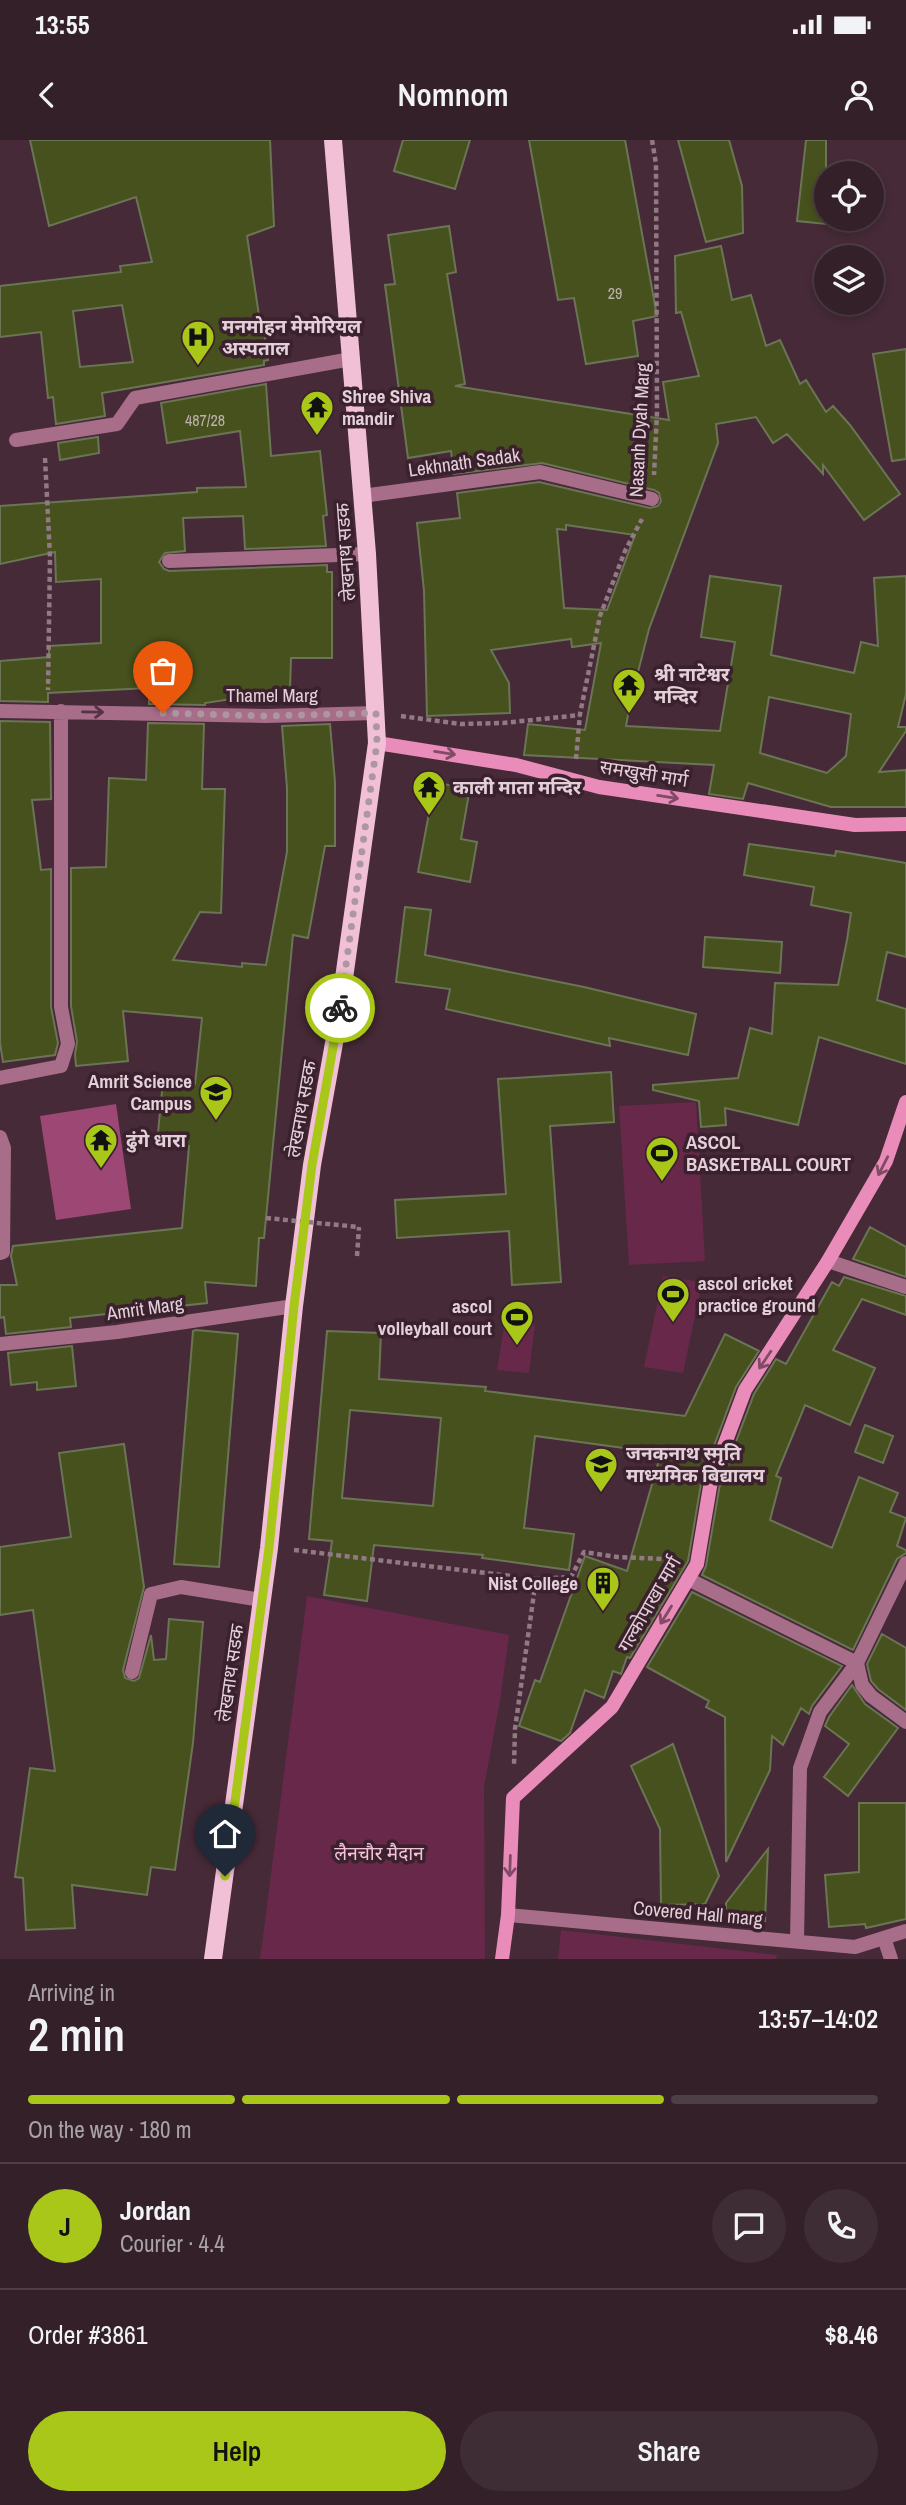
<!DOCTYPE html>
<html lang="en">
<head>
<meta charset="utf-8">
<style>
  :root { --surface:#342029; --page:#3f2d35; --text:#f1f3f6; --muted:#a9a3a8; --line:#4e3e46; --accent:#a9c719 }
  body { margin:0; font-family:"Archivo Narrow","Noto Sans Devanagari",sans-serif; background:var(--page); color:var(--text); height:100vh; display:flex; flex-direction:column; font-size:26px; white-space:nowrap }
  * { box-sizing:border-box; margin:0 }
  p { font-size:23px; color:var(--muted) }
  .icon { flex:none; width:38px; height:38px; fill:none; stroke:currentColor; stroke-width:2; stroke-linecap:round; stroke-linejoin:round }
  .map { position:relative; height:1819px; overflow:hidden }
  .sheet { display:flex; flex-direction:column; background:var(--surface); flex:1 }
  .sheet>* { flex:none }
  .tools { position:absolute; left:814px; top:21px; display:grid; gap:14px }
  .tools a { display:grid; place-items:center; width:70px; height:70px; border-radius:50%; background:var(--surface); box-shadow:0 4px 10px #0003,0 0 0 2px var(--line); font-size:35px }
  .pin { position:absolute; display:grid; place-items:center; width:60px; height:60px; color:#fff; margin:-72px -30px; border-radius:50% 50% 50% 0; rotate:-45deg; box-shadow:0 0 7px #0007 }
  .pin .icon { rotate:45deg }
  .courier { position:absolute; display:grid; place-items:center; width:70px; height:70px; margin:-35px; border:5px solid #a9c719; border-radius:50%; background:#fff; color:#222; box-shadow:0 2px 9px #0007 }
  .summary em { font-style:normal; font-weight:600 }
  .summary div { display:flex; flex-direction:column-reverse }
  .summary { display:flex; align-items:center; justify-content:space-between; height:119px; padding:0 28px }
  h1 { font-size:46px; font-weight:600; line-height:52px }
  .bar { display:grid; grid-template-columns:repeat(4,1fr); gap:10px 7px; align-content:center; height:84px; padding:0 28px }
  .bar i { height:9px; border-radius:5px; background:var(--line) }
  .bar .selected { background:var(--accent) }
  .bar p { grid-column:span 4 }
  .line { display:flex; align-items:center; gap:18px; padding:0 28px; border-top:2px solid var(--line) }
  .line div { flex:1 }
  .round { display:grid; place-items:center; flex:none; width:74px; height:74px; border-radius:37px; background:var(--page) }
  .action { display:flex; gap:14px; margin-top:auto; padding:14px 28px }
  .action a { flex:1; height:80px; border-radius:42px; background:var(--accent); color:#111; font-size:28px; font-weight:600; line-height:80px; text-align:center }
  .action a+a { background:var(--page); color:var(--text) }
  .status { display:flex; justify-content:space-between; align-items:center; height:49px; padding:0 35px; background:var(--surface); direction:ltr }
  .status svg { height:19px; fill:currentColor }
  header { display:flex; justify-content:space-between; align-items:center; height:91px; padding:0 28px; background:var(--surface); font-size:32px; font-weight:600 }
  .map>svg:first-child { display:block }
  .green { fill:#68284a }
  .water { fill:#9d4774 }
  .building { fill:#46511d; stroke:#6c7456; stroke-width:2; fill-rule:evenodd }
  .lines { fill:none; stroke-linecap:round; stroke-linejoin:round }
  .path { stroke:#917a84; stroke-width:4.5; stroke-dasharray:5 3.5; stroke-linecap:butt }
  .service { stroke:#a86d89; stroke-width:14 }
  .minor { stroke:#a86d89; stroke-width:14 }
  .secondary { stroke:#e98cb9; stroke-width:14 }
  .primary { stroke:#f1c0d6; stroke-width:18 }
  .path-bridge { stroke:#917a84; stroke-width:4.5; stroke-dasharray:5 3.5; stroke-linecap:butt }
  .oneway { stroke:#563344 }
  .oneway2 { stroke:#814b65 }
  .done { stroke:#ac96a0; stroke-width:7; stroke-dasharray:0 12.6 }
  .route { stroke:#a9c719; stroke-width:9 }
  .labels { text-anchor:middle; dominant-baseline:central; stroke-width:7; stroke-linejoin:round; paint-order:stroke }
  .number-label { font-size:16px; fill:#bcb0a9 }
  .poi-label { font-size:19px; font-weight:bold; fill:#e3d0d8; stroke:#3b202d; text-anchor:start }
  .street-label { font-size:19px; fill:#e3d0d8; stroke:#3b202d }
  .park-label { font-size:19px; fill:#f4c3d9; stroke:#3b202d }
</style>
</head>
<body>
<div class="status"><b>13:55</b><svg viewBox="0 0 49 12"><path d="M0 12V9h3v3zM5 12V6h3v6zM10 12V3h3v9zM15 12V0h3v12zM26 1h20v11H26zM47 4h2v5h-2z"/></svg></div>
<header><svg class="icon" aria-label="back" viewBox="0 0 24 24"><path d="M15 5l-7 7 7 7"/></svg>Nomnom<svg class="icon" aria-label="person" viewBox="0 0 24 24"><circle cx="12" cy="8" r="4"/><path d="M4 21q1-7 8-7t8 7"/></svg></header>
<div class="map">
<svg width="906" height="1819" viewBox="0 0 906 1819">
  <rect width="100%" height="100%" fill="#462a37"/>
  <!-- green -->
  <path class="green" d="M696,962L705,1121L629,1125L619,966Z
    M663,1136L702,1142L683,1233L644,1227Z
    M505,1180L535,1184L529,1233L497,1230Z
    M307,1456L509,1495L500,1561L484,1647L485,1819H260Z
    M561,1790L777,1815L776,1819H558Z"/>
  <!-- water -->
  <path class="water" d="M116,964L131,1069L56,1080L40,976Z"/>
  <!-- building -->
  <path class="building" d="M30,0H270L274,86L247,96L260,182H263L268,220L264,221V225L102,253L105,276L56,284L53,257L48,258L41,192L0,197V146L121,132L120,126L152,122L136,57L49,86ZM122,165L133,222L80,227L73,171Z
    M403,0H470L455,49L394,31Z
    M529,0H625L657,176L633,181L638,216L586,224L574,158L558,160Z
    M678,0H729L742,46L743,93L706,102Z
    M806,0H826V84L797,81Z
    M449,86L456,132L447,134L465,244L455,246L669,280L663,242L699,236L681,172L676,173L675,116L721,106L732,160L751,155L766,206L780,200L800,244L806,240L826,272L833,266L850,285L900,354L864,380L823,325V334L787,294L773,303L756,277L716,284L718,303L649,489L638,532H636L626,586L720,591L735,502L701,497L710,436L781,446L771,515L854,533L861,502L878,506L874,438L906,436V554L898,587H906V591L879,632L906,630V667H831L748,643L743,659L709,654L714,625L524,615L528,584L585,590L601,503L572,507L571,499L491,510L509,543L510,573L427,576L424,451L417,383L460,378L457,353L539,342L650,368L658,366L661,361L659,353L654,350L542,323L454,334L451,311L408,318L385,145L395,144L388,95ZM566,385L635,395L607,470L564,468L557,389L566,390ZM769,557L851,574L846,616L827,633L760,613Z
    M906,209V319L892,321L873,214Z
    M266,244L271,316L320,311L327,375L323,376L326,406L245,409L243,376L183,378L185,411L165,413L159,422L164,429L169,431L327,425V432H332V518H291L290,550L205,563V565L149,564V548L48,553V562L0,561V521L49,517V506L101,503V439L56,442L55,412L0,424V366L197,352V348L246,347L240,291L167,303L161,263Z
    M98,297L99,313L60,320L58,303Z
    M0,581L50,582L51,659L32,660L41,730L51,729V867L58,903L55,915L3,922L0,903Z
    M148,583L204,584L202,649H225L221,773L200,772L173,820L242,827V823L266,825L287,712V648L282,586L330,584L335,642V706H325L308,798L293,795L266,1078L264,1098H259L256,1146L205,1142L207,1163L70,1178L71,1187L6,1194L4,1177L0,1178V1145H17L11,1116L13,1106L182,1088L189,1006L157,1003L163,941L195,944L202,878L123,871L128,921L76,926L75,914L77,902L71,866V728L106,727L109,638L146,640Z
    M429,642L470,648L461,699L477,702L470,742L418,732L430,668L426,667Z
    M749,704L835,716L836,711L906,723V817L887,812L877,860L906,869V924L819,897L798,985L725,968L726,985L701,987L699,961L653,950V945L738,938L750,888L772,894L775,843L838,845L847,800L851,773L811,765L814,747L744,735Z
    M405,767L431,770L425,815L584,847L696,874L688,915L609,898L610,906L446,869L450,849L396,842Z
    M705,797L782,802L780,833L703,827Z
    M611,932L614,982L550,986L561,1142L512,1145L509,1091L397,1098L395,1060L506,1054L498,939Z
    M870,1087L906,1107V1137L853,1119Z
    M844,1137L906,1156V1175L862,1159L833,1210L875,1228L850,1285L805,1265L776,1336L781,1338L770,1380L832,1408L859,1337L898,1353L890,1372L906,1378L897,1406L906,1410V1413L897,1419L853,1510L702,1435L706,1426L720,1344L754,1254L776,1219L786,1224L832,1142L839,1146Z
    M196,1190L238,1194L219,1427L174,1424L193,1191Z
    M327,1191L381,1193L379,1239L486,1247L485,1251L685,1276L725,1194L759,1211L736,1247L702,1338L688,1421L630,1518L627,1517L621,1534L613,1531L604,1558L585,1550L570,1593L561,1601L519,1586L535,1540L540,1542L585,1416L627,1431L661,1313L535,1296L524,1388L574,1394L569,1430L482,1418L483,1415L374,1405L367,1461L324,1455L332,1401L309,1399ZM350,1270L441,1278L433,1366L342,1358Z
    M72,1206L76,1246L37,1250V1242L11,1245L8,1213Z
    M865,1285L893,1296L883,1323L855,1312Z
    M124,1304L144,1447L123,1530L125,1538L134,1541L139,1538L151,1495L154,1520L166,1519L169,1479L203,1482L193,1603L175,1730L151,1727L147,1755L72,1745L75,1788L26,1790L23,1738L15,1737L30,1628L55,1631L33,1470L0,1475V1407L71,1397L59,1313Z
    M692,1452L842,1526L812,1566L809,1574L801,1568L783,1605L772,1596L770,1630L726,1722L725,1577L706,1567L709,1561L647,1527Z
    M882,1494L906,1508V1570L878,1549L871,1541L867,1524Z
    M852,1545L865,1564L898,1588L848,1656L824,1637L849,1604L825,1586L829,1577Z
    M673,1604L719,1736L705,1764L661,1765L660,1689L631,1626Z
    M859,1663H906V1779L866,1788L865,1784L829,1787L825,1735L859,1732Z
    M768,1709L765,1781L726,1780V1763Z"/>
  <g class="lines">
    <!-- path -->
    <path class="path" d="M652,0L656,24L657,273L654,335
      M45,318L50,417L48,550
      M401,576L461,584L503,583L580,575
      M576,619L580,574L600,476L625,411L642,379
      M357,1116L359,1087
      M294,1410L536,1439L515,1589L514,1626
      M536,1439L571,1437L584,1412L617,1417L662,1419L672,1424"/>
    <!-- service -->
    <path class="service" d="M169,421L367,414
      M828,1121L906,1147
      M132,1532L151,1454L181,1447L261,1460"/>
    <!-- minor -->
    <path class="minor" d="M16,300L117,284L135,258L351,219
      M362,356L540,332L652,359
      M0,571L266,576L376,573
      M0,938L61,926L68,904L61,867V571
      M0,997L4,1008L3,1112L0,1113
      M0,1204L117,1192L294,1166
      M688,1439L857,1523L862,1545L871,1556L906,1582
      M508,1775L855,1807L906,1791
      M884,1798L891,1819
      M797,1801L800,1628L820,1572L857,1523L906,1423"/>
    <!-- secondary -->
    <path class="secondary" d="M377,603L516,625L599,647L855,685L906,684
      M502,1819L508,1775L513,1658L612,1567L697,1424L711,1341L745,1250L828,1121L886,1021L906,962"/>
    <!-- primary -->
    <path class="primary" d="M213,1819L269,1408L294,1166L312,1025L338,881L377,603L367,414L333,0"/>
    <!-- path-bridge -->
    <path class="path-bridge" d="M266,1078L359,1087"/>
  </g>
  <!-- one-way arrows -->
  <defs><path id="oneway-shaft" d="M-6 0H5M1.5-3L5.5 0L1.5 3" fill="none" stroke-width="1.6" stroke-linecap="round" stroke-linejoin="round" transform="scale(1.75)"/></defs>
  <use class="oneway" href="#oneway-shaft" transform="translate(93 572) rotate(1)"/>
  <g class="oneway2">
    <use href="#oneway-shaft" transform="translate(445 613) rotate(9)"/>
    <use href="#oneway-shaft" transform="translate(668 657) rotate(9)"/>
    <use href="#oneway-shaft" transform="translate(883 1026) rotate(117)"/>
    <use href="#oneway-shaft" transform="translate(765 1220) rotate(124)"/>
    <use href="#oneway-shaft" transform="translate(666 1475) rotate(122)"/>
    <use href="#oneway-shaft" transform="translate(510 1726) rotate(92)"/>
  </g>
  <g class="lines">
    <!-- done -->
    <path class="done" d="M163,573L265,576L376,573L377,603L340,868"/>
    <!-- route -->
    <path class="route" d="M225,1736L269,1408L294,1166L312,1025L340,868"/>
  </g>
  <!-- icons -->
  <defs>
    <symbol id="hospital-pin" viewBox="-11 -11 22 30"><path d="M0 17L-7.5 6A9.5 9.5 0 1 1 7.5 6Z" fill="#a9c719" stroke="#3b202d"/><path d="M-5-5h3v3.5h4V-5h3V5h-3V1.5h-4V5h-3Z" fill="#111"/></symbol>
    <symbol id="temple-pin" viewBox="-11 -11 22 30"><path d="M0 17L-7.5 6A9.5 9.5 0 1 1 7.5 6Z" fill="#a9c719" stroke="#3b202d"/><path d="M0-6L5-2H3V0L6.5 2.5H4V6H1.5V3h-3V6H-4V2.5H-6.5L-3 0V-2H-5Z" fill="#111"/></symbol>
    <symbol id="university-pin" viewBox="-11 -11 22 30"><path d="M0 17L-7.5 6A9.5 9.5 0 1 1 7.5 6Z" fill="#a9c719" stroke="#3b202d"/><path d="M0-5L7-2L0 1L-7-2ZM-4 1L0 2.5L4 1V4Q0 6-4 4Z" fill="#111"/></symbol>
    <symbol id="stadium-pin" viewBox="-11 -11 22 30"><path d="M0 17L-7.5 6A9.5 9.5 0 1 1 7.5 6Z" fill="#a9c719" stroke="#3b202d"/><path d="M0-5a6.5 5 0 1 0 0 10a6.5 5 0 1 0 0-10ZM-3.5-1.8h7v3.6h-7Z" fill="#111"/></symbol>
    <symbol id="school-pin" viewBox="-11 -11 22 30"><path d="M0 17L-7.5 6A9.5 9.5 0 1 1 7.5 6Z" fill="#a9c719" stroke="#3b202d"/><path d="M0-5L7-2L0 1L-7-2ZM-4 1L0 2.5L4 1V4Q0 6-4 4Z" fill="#111"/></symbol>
    <symbol id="building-pin" viewBox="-11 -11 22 30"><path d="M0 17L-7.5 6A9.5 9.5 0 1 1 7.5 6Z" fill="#a9c719" stroke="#3b202d"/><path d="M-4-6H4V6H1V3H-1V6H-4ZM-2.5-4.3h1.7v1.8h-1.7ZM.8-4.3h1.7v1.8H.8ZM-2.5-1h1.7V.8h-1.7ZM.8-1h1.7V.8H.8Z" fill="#111"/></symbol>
  </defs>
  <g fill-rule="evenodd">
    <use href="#hospital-pin" x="179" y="178" width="38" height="52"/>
    <use href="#temple-pin" x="298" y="248" width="38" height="52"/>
    <use href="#temple-pin" x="610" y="526" width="38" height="52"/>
    <use href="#temple-pin" x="410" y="628" width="38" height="52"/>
    <use href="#university-pin" x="197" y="933" width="38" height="52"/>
    <use href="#temple-pin" x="82" y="981" width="38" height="52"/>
    <use href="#stadium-pin" x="643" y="994" width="38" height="52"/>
    <use href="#stadium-pin" x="654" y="1135" width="38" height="52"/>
    <use href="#stadium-pin" x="498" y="1158" width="38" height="52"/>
    <use href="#school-pin" x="582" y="1305" width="38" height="52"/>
    <use href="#building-pin" x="584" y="1424" width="38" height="52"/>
  </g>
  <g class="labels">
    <!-- number labels -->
    <g class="number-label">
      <text x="615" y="153">29</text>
      <text x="205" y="280">487/28</text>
    </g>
    <!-- poi labels -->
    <g class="poi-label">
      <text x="222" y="186">मनमोहन मेमोरियल<tspan x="222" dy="22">अस्पताल</tspan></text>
      <text x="342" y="256">Shree Shiva<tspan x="342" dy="22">mandir</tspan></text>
      <text x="654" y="534">श्री नाटेश्वर<tspan x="654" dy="22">मन्दिर</tspan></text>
      <text x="453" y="647">काली माता मन्दिर</text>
      <text x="192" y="941" text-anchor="end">Amrit Science<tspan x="192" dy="22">Campus</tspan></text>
      <text x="126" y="1000">ढुंगे धारा</text>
      <text x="686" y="1002">ASCOL<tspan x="686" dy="22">BASKETBALL COURT</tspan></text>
      <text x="698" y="1143">ascol cricket<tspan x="698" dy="22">practice ground</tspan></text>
      <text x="492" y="1166" text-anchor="end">ascol<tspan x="492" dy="22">volleyball court</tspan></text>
      <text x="626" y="1313">जनकनाथ स्मृति<tspan x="626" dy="22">माध्यमिक बिद्यालय</tspan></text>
      <text x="578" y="1443" text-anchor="end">Nist College</text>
    </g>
    <!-- street labels -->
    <g class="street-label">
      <text transform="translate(639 290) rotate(-87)">Nasanh Dyah Marg</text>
      <text transform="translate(464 322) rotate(-8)">Lekhnath Sadak</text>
      <text transform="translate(345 412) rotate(-94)">लेखनाथ सडक</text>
      <text x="272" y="555">Thamel Marg</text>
      <text transform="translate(644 633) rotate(9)">समखुसी मार्ग</text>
      <text transform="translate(301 969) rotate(-80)">लेखनाथ सडक</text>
      <text transform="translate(145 1168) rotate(-8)">Amrit Marg</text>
      <text transform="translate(649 1464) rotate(-60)">गल्कोपाखा मार्ग</text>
      <text transform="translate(230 1533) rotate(-82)">लेखनाथ सडक</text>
      <text transform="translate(698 1773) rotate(5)">Covered Hall marg</text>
    </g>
    <!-- park labels -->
    <g class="park-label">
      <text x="379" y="1713">लैनचौर मैदान</text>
    </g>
  </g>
</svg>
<div class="tools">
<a><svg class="icon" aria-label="locate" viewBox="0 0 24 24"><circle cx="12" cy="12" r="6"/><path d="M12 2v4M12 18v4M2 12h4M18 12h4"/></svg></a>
<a><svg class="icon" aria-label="layers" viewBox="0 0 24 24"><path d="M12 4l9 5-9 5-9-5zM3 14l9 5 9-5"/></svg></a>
</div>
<div class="pin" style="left:163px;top:573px;background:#ea580c"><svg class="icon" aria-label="bag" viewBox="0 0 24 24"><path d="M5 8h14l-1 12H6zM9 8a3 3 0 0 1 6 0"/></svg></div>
<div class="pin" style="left:225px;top:1736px;background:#1f2937"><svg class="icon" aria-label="home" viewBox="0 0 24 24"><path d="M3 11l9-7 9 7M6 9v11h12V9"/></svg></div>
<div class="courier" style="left:340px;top:868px"><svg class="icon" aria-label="bike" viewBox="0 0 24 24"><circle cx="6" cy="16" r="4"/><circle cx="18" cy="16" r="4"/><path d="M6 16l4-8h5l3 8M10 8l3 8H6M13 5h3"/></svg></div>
</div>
<section class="sheet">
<div class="summary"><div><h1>2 min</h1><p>Arriving in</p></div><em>13:57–14:02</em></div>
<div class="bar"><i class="selected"></i><i class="selected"></i><i class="selected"></i><i></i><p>On the way · 180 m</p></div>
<div class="line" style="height:126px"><b class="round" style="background:var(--accent);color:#111">J</b><div><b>Jordan</b><p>Courier · 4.4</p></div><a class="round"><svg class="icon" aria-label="chat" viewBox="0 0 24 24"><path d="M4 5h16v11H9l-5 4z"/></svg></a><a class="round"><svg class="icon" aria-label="phone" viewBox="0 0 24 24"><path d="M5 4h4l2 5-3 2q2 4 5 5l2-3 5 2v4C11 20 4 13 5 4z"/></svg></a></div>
<div class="line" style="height:91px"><div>Order #3861</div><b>$8.46</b></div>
<div class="action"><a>Help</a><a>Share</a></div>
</section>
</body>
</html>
